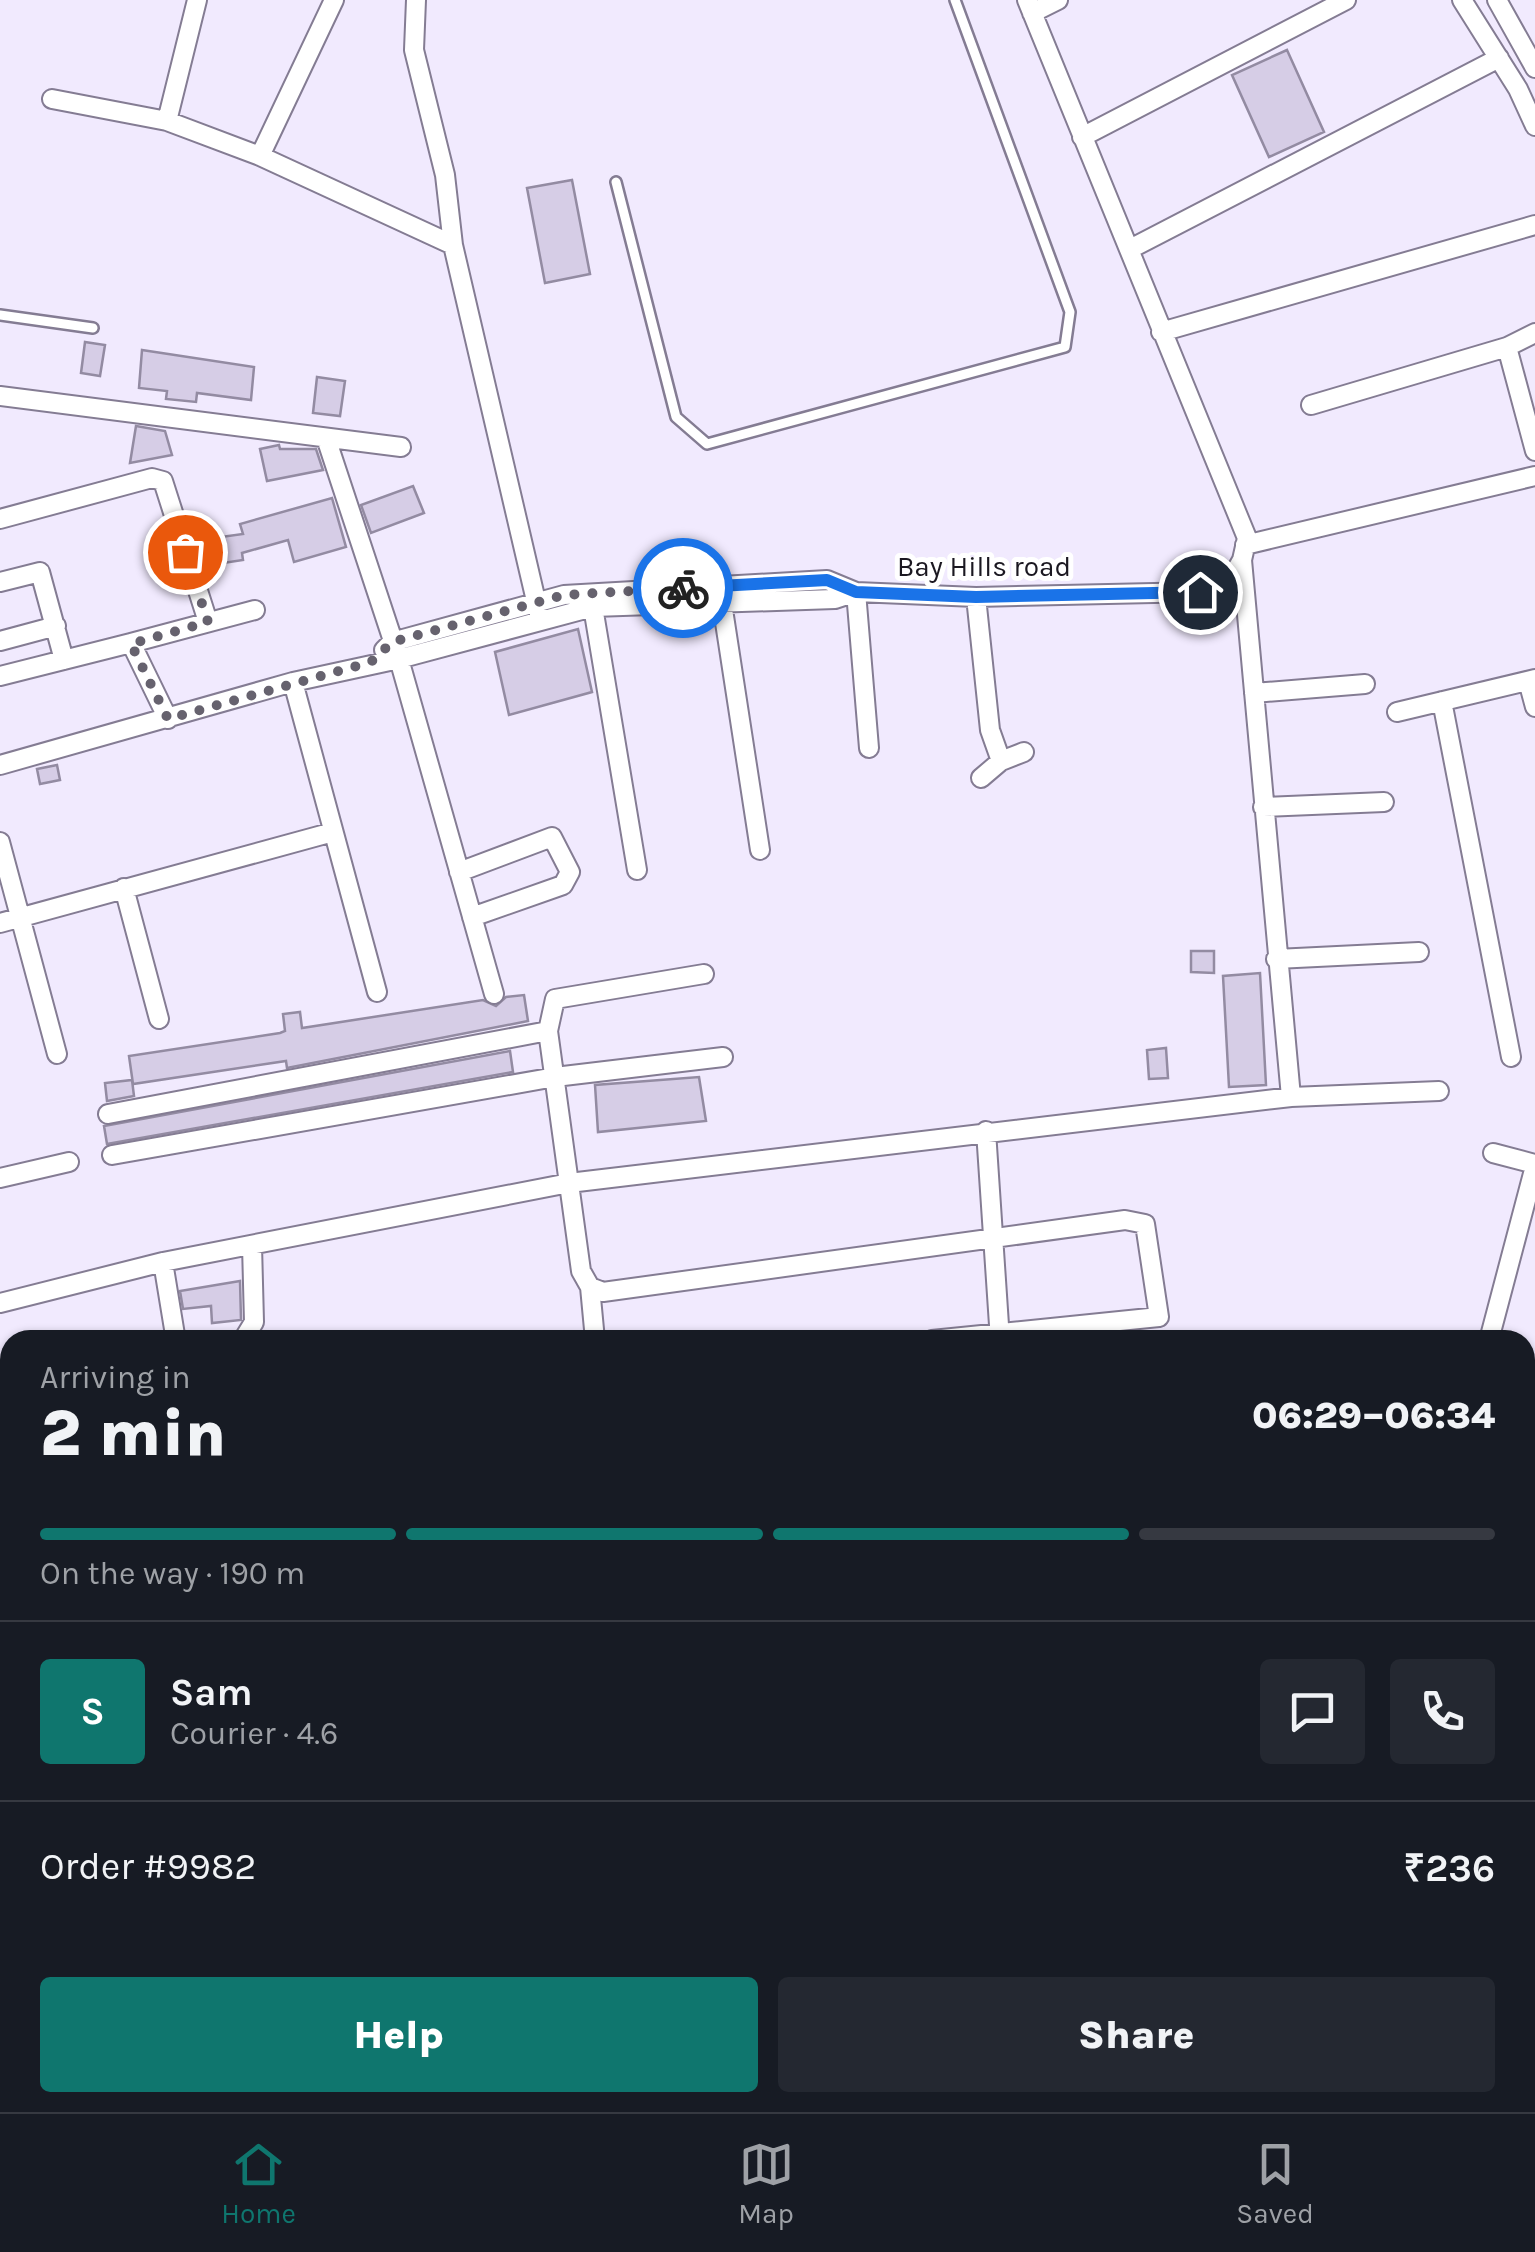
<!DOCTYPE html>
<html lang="en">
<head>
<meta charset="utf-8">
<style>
  :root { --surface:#171b24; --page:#242831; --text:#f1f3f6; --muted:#9ea1a6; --line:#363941; --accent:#0f766e }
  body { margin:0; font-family:Karla,sans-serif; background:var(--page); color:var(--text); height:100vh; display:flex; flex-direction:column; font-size:38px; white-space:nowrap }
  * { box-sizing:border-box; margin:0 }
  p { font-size:32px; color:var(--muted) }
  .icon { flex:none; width:55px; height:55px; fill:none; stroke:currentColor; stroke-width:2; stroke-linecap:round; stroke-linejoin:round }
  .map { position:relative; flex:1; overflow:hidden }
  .side { position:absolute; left:0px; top:1330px; width:1535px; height:782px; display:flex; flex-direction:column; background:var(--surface); border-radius:30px 30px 0 0; box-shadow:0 2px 8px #0004 }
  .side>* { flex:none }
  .pin { position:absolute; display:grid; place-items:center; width:85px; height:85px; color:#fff; margin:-42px; border:5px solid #fff; border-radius:50%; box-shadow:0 2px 10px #0007 }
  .courier { position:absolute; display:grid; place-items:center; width:100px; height:100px; margin:-50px; border:8px solid #1a73e8; border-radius:50%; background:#fff; color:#222; box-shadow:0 2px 12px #0007 }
  .head em { font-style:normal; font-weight:800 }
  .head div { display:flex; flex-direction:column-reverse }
  .head { display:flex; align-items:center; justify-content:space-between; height:170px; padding:0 40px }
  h1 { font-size:65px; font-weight:800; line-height:75px }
  .bar { display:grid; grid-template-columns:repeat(4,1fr); gap:15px 10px; align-content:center; height:120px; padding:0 40px }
  .bar i { height:12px; border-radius:8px; background:var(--line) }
  .bar .on { background:var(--accent) }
  .bar p { grid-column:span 4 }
  .line { display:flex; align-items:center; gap:25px; padding:0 40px; border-top:2px solid var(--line) }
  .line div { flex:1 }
  .round { display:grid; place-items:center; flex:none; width:105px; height:105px; border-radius:10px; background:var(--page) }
  .button { display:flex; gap:20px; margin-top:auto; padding:20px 40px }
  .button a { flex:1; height:115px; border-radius:10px; background:var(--accent); color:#fff; font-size:40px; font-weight:800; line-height:115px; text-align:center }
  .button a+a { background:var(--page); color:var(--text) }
  .tab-bar { display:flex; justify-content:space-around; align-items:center; height:140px; border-top:2px solid var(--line); background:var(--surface); font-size:28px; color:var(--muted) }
  .tab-bar a { display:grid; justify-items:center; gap:5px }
  .tab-bar .on { color:var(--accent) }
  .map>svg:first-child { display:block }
  .building { fill:#d6cde6; stroke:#938ba2; stroke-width:2.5 }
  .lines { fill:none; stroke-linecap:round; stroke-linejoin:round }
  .service-casing { stroke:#847c93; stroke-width:14 }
  .minor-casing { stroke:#847c93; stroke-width:22 }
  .tertiary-casing { stroke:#847c93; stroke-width:25 }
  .path { stroke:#7e7988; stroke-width:4; stroke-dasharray:5 5; stroke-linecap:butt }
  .service { stroke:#fff; stroke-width:9 }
  .minor { stroke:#fff; stroke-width:18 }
  .tertiary { stroke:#fff; stroke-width:20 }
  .done { stroke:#66626e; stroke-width:10; stroke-dasharray:0 18 }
  .route { stroke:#1a73e8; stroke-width:12 }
  .labels { text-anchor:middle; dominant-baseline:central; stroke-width:10; stroke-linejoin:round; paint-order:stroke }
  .street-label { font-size:28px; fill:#1b1821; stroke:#fff }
</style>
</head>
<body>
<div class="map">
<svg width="1535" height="2112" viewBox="0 0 1535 2112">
  <rect width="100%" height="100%" fill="#f1eafe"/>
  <!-- building -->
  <path class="building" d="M1287,50L1324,132L1269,157L1232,75Z
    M572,180L590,274L545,283L527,188Z
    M85,342L105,345L100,376L81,373Z
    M142,350L254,367L251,400L197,393L196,402L166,399L167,391L139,388Z
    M317,377L345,381L340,416L313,413Z
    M136,426L165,431L172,455L130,463Z
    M279,445L280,449H316L323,470L267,481L260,449Z
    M413,486L424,513L371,533L361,505Z
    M332,498L346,547L294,562L288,540L242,553L243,560L203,566L199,540L243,534L240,524Z
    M578,629L592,692L509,715L495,652Z
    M57,765L60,780L40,784L37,769Z
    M1191,951H1214V973L1191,972Z
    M1260,973L1266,1085L1229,1087L1223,976Z
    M524,995L528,1021L287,1068L286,1061L133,1084L129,1056L280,1033L285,1031L283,1014L300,1012L302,1028L483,1000L496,1006L506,997Z
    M1166,1048L1168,1078L1149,1079L1147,1050Z
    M510,1051L513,1072L107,1144L104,1126Z
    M699,1077L706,1121L598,1132L595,1085Z
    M132,1080L134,1096L107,1101L105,1083Z
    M240,1281L241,1320L212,1323L211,1306L183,1309L180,1291Z"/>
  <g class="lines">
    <defs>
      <path id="service" d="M616,182L676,417L707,444L1065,347L1070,312L955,0
        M0,315L93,328"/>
      <path id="minor" d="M416,0L414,50L445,175L453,245
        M1027,0L1247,538L1242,560L1291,1097
        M1462,0L1518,89L1535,126
        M1497,0L1535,68
        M1032,13L1058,0
        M52,99L167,121L260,156L453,245L540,618
        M167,121L197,0
        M1082,137L1346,0
        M260,156L334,0
        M1130,249L1499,58
        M1161,332L1535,225
        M1507,347L1535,451
        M0,396L401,447
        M1311,405L1507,347L1535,333
        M326,438L399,659L494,994
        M0,519L152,478L163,481L208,622
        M1245,545L1535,476
        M0,582L40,572L64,660
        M856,592L869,748
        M976,597L990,730L1001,761
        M722,603L760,850
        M593,607L637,870
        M0,641L56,626
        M131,643L255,610
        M384,650L392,642L564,595L827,580L856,592
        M0,676L131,643L168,719
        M1528,681L1535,707
        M293,682L377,992
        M1254,693L1365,684
        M1442,701L1511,1057
        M1397,712L1535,679
        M0,765L293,682L399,659L593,607L835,599L856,592L976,597L1200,592L1233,576L1242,560
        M981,778L1001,761L1024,752
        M1263,807L1384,802
        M0,842L57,1054
        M459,872L552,837L570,872L563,885L472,917
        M124,888L159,1019
        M0,923L333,832
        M1276,959L1419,952
        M704,974L555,999L548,1031L581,1271L590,1287L603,1292L1125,1220L1145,1224L1159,1317L932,1340
        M108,1114L548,1031
        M986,1131L1000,1340
        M1493,1153L1535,1164
        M112,1155L555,1077L723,1057
        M0,1178L69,1162
        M163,1262L175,1335L181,1340
        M590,1287L595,1340
        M0,1303L163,1262L569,1183L1291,1097L1439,1091
        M243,1340L254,1322L252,1245
        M1489,1340L1535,1166
        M1525,2093H1535
        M692,2102V2112
        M843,2112V2102
        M1039,2112V2102
        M1236,2112V2102"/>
      <path id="tertiary" d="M1525,1599H1535
        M1525,1643H1535
        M0,1710L10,1707
        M0,1747L10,1745"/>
    </defs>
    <!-- service casing -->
    <use href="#service" class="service-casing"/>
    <!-- minor casing -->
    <use href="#minor" class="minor-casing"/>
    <!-- tertiary casing -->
    <use href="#tertiary" class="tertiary-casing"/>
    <!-- path -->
    <path class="path" d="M256,2112L276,2102"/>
    <!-- service -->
    <use href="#service" class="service"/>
    <!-- minor -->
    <use href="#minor" class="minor"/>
    <!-- tertiary -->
    <use href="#tertiary" class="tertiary"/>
  </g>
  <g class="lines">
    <!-- done -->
    <path class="done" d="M185,552L208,622L131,644L168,719L371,662L392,642L564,595L683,588"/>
    <!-- route -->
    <path class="route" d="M683,588L827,580L856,592L976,597L1200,592"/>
  </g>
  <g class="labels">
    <!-- street labels -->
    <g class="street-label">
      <text x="984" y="566">Bay Hills road</text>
    </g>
  </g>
</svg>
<div class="pin" style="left:185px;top:552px;background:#ea580c"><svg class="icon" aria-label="bag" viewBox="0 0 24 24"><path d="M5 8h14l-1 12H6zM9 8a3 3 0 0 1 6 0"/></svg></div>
<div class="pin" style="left:1200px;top:592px;background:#1f2937"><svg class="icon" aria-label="home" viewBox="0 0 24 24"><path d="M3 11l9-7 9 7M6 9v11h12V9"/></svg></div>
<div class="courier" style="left:683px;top:588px"><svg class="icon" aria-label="bike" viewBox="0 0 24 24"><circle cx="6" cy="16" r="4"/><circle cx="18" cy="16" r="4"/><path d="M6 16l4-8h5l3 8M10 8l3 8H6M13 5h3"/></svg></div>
<section class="side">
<div class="head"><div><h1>2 min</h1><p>Arriving in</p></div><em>06:29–06:34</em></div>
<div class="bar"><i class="on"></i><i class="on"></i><i class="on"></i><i></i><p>On the way · 190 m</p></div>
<div class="line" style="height:180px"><b class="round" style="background:var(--accent);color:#fff">S</b><div><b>Sam</b><p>Courier · 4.6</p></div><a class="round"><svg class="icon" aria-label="chat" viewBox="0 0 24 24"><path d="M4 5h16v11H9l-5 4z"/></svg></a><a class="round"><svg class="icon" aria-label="phone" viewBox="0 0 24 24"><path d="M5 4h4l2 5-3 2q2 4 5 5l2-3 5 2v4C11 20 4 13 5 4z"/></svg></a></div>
<div class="line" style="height:130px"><div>Order #9982</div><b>₹236</b></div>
<div class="button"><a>Help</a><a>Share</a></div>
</section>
</div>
<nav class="tab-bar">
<a class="on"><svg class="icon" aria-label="home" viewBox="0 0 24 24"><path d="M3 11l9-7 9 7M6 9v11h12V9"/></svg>Home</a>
<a><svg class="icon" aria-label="map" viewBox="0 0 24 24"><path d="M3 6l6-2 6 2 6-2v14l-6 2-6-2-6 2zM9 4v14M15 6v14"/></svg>Map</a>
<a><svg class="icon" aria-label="saved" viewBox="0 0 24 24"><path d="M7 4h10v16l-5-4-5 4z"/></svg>Saved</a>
</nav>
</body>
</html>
